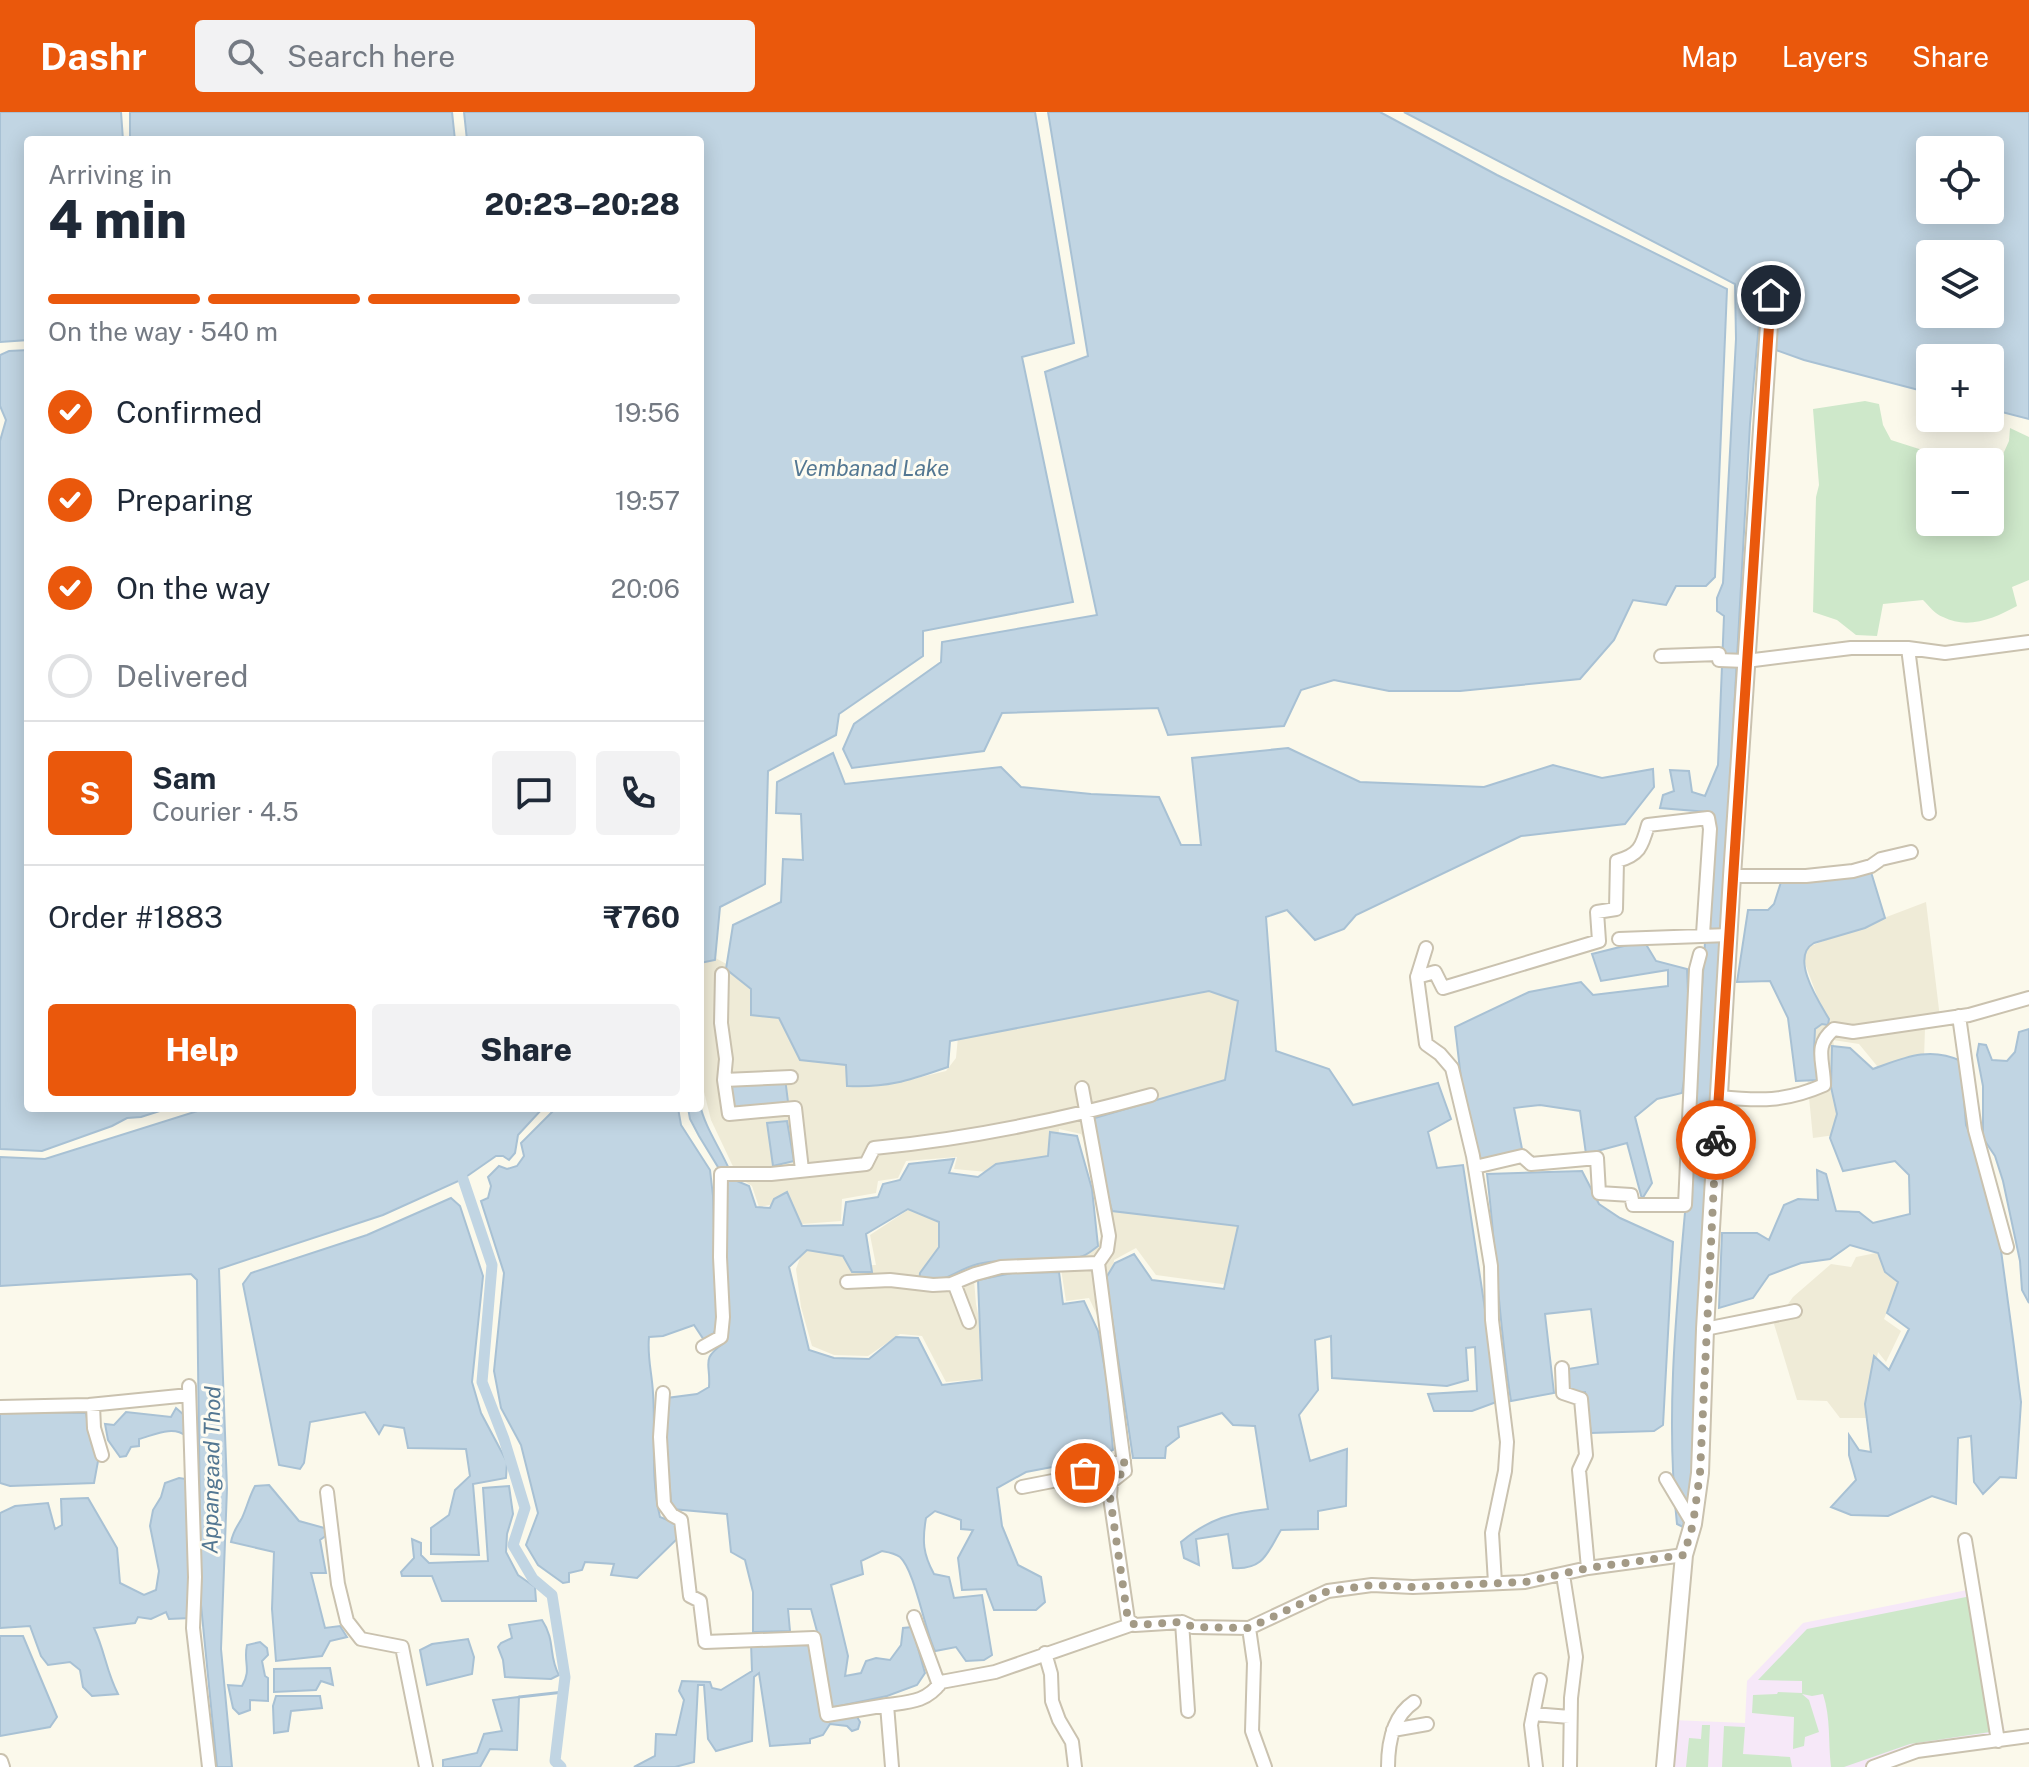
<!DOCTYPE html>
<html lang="en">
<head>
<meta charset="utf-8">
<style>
  :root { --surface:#fff; --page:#f2f2f3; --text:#1f2937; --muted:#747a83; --line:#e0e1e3; --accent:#ea580c }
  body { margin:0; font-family:"Public Sans",sans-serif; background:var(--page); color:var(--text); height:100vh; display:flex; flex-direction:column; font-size:30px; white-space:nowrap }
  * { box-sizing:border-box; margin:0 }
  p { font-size:26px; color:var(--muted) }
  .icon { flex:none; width:44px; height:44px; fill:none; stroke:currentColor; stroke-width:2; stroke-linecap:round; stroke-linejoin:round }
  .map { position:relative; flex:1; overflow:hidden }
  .sheet { position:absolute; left:24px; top:24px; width:680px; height:976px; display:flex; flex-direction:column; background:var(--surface); border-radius:8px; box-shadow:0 4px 20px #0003 }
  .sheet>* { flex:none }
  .controls { position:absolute; left:1916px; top:24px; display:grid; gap:16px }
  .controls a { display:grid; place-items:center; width:88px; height:88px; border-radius:8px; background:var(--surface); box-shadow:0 4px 20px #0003; font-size:40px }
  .pin { position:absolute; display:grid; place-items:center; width:68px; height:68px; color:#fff; margin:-34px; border:4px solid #fff; border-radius:50%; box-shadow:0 2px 8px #0007 }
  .courier { position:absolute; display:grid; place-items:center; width:80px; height:80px; margin:-40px; border:6px solid #ea580c; border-radius:50%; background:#fff; color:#222; box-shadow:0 2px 10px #0007 }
  .summary em { font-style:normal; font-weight:800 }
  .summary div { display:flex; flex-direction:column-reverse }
  .summary { display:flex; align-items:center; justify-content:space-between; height:136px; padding:0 24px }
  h1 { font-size:52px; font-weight:800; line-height:60px }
  .bar { display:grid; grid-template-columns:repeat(4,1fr); gap:12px 8px; align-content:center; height:96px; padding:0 24px }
  .bar i { height:10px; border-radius:6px; background:var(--line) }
  .bar .active { background:var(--accent) }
  .bar p { grid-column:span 4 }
  .line { display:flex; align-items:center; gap:20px; padding:0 24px; border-top:2px solid var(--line) }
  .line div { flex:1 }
  .round { display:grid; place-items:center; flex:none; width:84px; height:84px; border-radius:8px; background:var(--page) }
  ol { padding:0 24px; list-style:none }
  li { display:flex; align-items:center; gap:24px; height:88px }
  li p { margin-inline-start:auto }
  li .icon { padding:8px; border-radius:50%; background:var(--accent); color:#fff; stroke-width:4 }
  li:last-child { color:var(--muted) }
  li i { width:44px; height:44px; border:4px solid var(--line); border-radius:50% }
  .primary-button { display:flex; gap:16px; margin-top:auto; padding:16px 24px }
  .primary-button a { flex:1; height:92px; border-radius:8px; background:var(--accent); color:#fff; font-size:32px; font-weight:800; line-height:92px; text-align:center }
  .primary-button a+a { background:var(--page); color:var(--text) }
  header { display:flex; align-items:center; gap:48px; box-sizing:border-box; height:112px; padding:0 40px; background:var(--accent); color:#fff }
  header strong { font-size:38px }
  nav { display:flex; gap:44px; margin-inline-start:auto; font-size:28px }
  .search { width:560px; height:72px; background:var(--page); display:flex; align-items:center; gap:20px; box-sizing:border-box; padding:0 28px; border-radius:8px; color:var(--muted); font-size:30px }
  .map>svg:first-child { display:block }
  .residential { fill:#efebd7 }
  .education { fill:#f6e8f8 }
  .green { fill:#cee8ca }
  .water { fill:#c1d5e3; stroke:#a8c1d4; stroke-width:2; fill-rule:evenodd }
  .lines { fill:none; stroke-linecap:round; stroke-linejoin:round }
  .stream { stroke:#a8c1d4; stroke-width:3 }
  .canal { stroke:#c1d5e3; stroke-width:11 }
  .minor-casing { stroke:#cac2af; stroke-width:16 }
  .tertiary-casing { stroke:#cac2af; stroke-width:20 }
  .minor { stroke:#fff; stroke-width:12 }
  .tertiary { stroke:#fff; stroke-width:16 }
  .done { stroke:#a39a86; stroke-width:8; stroke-dasharray:0 14.4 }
  .route { stroke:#ea580c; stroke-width:10 }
  .labels { text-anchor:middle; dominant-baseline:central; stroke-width:6; stroke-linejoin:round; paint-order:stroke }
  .water-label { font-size:22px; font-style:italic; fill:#537792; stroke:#fefcf2 }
</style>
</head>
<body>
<header>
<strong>Dashr</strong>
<div class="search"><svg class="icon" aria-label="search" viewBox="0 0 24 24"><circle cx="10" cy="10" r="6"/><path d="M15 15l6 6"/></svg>Search here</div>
<nav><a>Map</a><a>Layers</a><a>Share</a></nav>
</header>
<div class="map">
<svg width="2029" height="1655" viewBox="0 0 2029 1655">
  <rect width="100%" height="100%" fill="#fbf9eb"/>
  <!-- residential -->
  <path class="residential" d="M1926,790L1941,914L1925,916L1924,947L1882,960L1859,932L1833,928L1850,1021L1813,1026L1807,965L1818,963L1814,910L1826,908L1800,838Z
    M710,843L741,860L852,945L867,969L917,966L946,959L956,946L958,925L1210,876L1236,879L1245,895L1242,1110L1229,1173L1156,1163L1136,1136L1114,1148L1113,1165L1121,1213L1103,1216L1089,1186L1066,1189L1061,1157L1012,1158L974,1168L976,1192L989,1256L980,1267L946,1270L922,1224L900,1222L868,1244L834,1243L812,1234L801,1195L796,1157L801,1143L811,1134L836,1132L857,1153H876L870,1123L911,1096L941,1105L976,1149L1090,1140L1101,1127L1100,1100L1088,1035L1081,1022L1059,1017L1056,1053L999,1061L954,1057L957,1045L906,1049L898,1066L878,1069L876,1081L842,1087L841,1109L802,1112L789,1085L780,1091L759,1095L752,1074L738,1065L711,1008L700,964V845Z
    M1886,1139L1901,1167L1884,1207L1901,1219L1886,1250L1878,1240L1868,1292L1869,1306H1840L1827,1289L1797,1288L1774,1212L1793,1185L1831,1152L1851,1155L1856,1145Z"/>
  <!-- education -->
  <path class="education" d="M1977,1476L2006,1625L1897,1644L1866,1655H1670L1672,1608L1745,1611L1747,1569L1803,1511Z"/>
  <!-- green -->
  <path class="green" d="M1865,289L1879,292L1883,313L1891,328L1938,343L1989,350H1930V410H1990V350L1999,351L2009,329L2010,316L2029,325V468L2012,475L2017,494C1995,506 1968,518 1943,505C1935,502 1929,494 1923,488L1883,492L1877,524L1856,523L1837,508L1813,500L1816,385L1819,373L1813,297Z
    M1971,1484L1997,1619L1910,1632L1844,1655H1831C1828,1629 1831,1607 1823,1582L1812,1584L1802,1582L1809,1588L1819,1620L1805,1625L1804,1634L1793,1637L1794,1605L1752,1601L1753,1583L1777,1582L1778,1580L1802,1581V1569L1758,1568L1807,1517Z
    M1702,1613H1710L1708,1655H1686L1689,1626L1701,1627Z
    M1724,1614L1745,1615L1743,1642L1790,1645L1792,1655H1722Z"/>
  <!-- water -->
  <path class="water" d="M0,0H121L123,28H28V228L0,230Z
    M130,0H452L455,28H130Z
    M464,0H1035L1074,231L1022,245L1073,490L923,519V544L839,602L836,623L768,659L765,772L720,795L715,848L700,851V28H467Z
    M1048,0H1380L1497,63L1727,177L1715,465L1706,474H1676L1666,493L1633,488L1614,528L1580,567L1460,579H1389L1334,568L1301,578L1284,614L1168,623L1158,596L1002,601L984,639L852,656L843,637L854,612L941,550L942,530L1097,503L1045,260L1088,244Z
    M1404,0H2029V307L1990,297V246H1930V281L1804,248L1773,237L1775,179L1762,177L1750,312L1713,978L1700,1154L1692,1367L1683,1415L1677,1412C1664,1293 1679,1174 1689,1055C1698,940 1706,825 1712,710L1708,700L1660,696L1663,683L1674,679L1670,658L1689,659L1692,680L1705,684L1718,653L1724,504L1717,499V486L1723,471L1736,227L1735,172ZM1930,38H1990V98H1930ZM1930,142H1990V202H1930Z
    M28,238V996H169L141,1005L127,1006L112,1014L42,1039L0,1037V329L6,308L0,294V243L9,239Z
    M1288,636L1360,670L1484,675L1553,653L1602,666L1653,657L1654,675L1625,712L1521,724L1356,803L1344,817L1315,828L1287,798L1266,805L1276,939L1329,957L1353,993L1438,971L1451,1007L1428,1020L1437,1056L1463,1053L1499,1289L1472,1299H1434L1428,1282L1477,1279L1475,1235L1466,1236L1468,1268L1447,1274L1332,1266L1331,1224L1315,1228L1318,1278L1299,1303L1310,1349L1347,1337L1346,1394L1318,1399V1417L1281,1418C1267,1441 1264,1458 1233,1456L1228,1422L1196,1427L1199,1453L1184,1446L1181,1430C1210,1406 1231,1401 1268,1397L1255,1314L1233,1313L1222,1301L1178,1315L1179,1325L1166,1335L1165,1346H1133L1106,1166L1115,1151L1134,1142L1152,1168L1224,1177L1238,1114L1112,1099L1088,1008L1225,968L1238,889L1209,879L950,929L948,955C910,968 889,976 847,974L846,953L800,948L779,906L751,903V877L726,857L733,813L781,790L783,747L803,748L801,702L776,701L777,670L833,641L845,672L1001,655L1021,675L1091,682L1159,685L1181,733H1201L1192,646Z
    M1871,760L1885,806L1865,816L1814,831C1789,845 1819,890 1829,907L1828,913L1822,912L1815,917L1814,938L1818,968L1796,969L1788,906L1770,869L1737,870L1748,798H1768L1774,792L1781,770Z
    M1644,829L1656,849L1687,857L1690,929L1682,981L1657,987L1635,1005L1652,1071L1642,1087L1627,1031L1586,1042L1580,999L1540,993L1514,996L1523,1042L1478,1052L1461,966L1455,915L1529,880L1581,870L1593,883L1668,874V858L1601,869L1592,842Z
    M2029,917V1191L2022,1178L2020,1149L2003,1069L1995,1044L1983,1026V974L1977,943L1979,932L1986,933L1992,948L2007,949L2015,940L2019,920Z
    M1832,934L1850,936L1873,957C1904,946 1929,934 1961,949L1966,1013L1979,1044L1997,1109L2013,1227L2021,1290L2016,1366L2000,1365L1983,1382L1974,1370L1971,1324L1958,1326L1956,1392L1932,1384L1888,1404L1851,1403L1831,1395L1856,1368L1849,1343V1323L1859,1338L1871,1340L1865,1292L1874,1244L1889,1258L1909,1217L1887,1201L1898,1170L1885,1160L1878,1141L1850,1133L1830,1147L1801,1151L1769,1163L1753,1186L1719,1196L1722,1121H1757L1769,1128L1784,1093L1798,1087L1818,1088L1817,1058L1826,1062L1836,1099L1859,1100L1873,1111L1910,1102L1909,1063L1895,1049L1843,1059L1830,1026L1837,1002L1831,975Z
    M785,966L788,990L733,998L729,974Z
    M700,992C704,1014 720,1036 729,1057L721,1060L699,1024L690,1007L688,996H700Z
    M207,996H543L518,1023L515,1041L509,1048L503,1044H496L463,1067L383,1103L219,1157L227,1376L221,1537L232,1655H217L201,1493L197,1168L191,1162L0,1174V1045L45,1047Z
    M556,996H678L681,1013L710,1058L713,1084L717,1215L713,1222L704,1228L694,1213L663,1224L649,1225C647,1245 652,1261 653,1281C656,1323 650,1364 660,1405L675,1411L677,1427L637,1466L611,1463L614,1452L585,1450L582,1458L569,1461V1470L563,1471L538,1453L526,1433L538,1401L521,1333L501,1296L494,1259L504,1161L481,1089L488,1086L491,1074L488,1065L499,1054L507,1057L517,1054L524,1044L521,1031Z
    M787,1009L794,1049L773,1054L767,1011Z
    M1050,1020L1077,1024L1092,1077L1098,1134C1094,1137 1088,1142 1083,1144C1055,1155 1010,1144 978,1152C953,1159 949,1170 919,1170L920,1161L939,1135V1110L908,1097L866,1122L872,1160H852L843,1144L807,1138L789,1155L809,1238L834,1246L869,1247L896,1225L918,1226L942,1273L982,1268L978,1168L1012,1161L1059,1160L1063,1192L1084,1189L1098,1219L1107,1269L1113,1338L1094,1347L1026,1360L997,1376L1002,1414L1018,1453L1041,1465L1045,1490L1036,1498H994L986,1477L962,1478L958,1446L973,1418L961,1417V1408L935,1399L926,1406C922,1429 923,1442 934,1462L949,1465L954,1486L982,1483L992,1543L984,1548L966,1549L956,1535L935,1539C924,1516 915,1459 900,1445C895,1441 888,1440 882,1439L861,1449L863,1462L831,1473L848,1544L845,1564L861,1561L866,1549L876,1546L890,1548L901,1533L903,1516L912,1515L925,1561L917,1573L887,1584L830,1596L825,1549L811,1497H788L790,1519L753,1520V1480L745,1448L731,1440L727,1402L672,1397L664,1325L667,1286L697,1282L709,1275C711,1250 700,1248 724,1231L727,1216L723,1069H737L749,1074L756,1095L770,1096L774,1087L787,1080L802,1114L843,1113L846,1090L878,1085L883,1072L900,1068L909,1052L954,1047L949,1061L978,1065L996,1052L1048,1044Z
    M1582,1059L1599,1092L1620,1106L1673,1130L1663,1313L1654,1319L1591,1321L1585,1280L1567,1282L1568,1257L1598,1252L1591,1197L1545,1202L1554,1281L1511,1289C1499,1214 1496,1138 1487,1062Z
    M451,1086L460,1094L483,1164L472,1270L481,1301L507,1350L506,1366L473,1372L479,1443L431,1442V1416L449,1403L455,1378L470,1364L466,1337L408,1336L404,1316L384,1313L379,1322L365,1300L310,1310L304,1351L300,1357L279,1353L243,1172L251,1161L367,1123Z
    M176,1296L184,1303L186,1324C173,1313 154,1323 139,1327V1334L131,1335L126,1344L120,1345L108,1328L105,1312L114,1313L126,1300L171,1305Z
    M0,1300L86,1301L91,1330L98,1349L94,1371L10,1374L0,1371Z
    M179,1366L186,1367L191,1506L169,1507L166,1500L151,1507L138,1505L135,1511L94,1516C105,1539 106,1559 118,1582L92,1584L83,1575L80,1558L70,1550L48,1553L41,1544L30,1514L0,1516V1401L15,1394L48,1391L55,1417L62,1413L61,1387L88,1386L117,1436L120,1471L144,1483L156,1478L159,1459L150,1414L153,1398L161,1385L165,1371Z
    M269,1373L299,1409L328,1417L327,1423L320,1428L326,1461H311L325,1516L340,1514L347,1525L330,1529L322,1544L276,1549L272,1497L274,1440L231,1430C233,1419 237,1415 242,1406C247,1395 249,1385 255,1374Z
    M509,1374L513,1402L507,1422L506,1440L518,1463L535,1475L536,1489H442L432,1464H402L401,1460L414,1446L412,1427L421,1431V1443L429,1451L488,1449L483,1376Z
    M542,1508C556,1529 548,1544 559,1563L551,1567L505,1565L503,1548L498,1535L501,1531L512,1526L509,1513Z
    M0,1524H23L57,1605L50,1615L0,1624Z
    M468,1527L474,1545L472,1562L427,1573L420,1538L432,1532Z
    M811,1528L820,1601L825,1605L855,1601L860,1610L858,1617L852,1619L847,1614L830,1612L823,1623L810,1627V1631L770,1634L759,1561L754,1565L752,1629L716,1639L708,1627L704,1573H698L694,1650L675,1655H634L655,1644L656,1622L676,1623L684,1588L679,1579L682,1569L710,1570L712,1576L721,1578L752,1559L751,1531Z
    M260,1530L267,1536L268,1543L262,1549L265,1564L268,1566V1589L250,1588V1598L239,1602L233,1596L228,1573L242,1574C252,1557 243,1551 247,1533Z
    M330,1556L333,1573L321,1569L316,1578L274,1580V1557Z
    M276,1584H320L322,1596L291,1599L288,1619L274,1621L273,1594Z
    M519,1585L517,1638L490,1637L480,1655H443V1648L477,1641L484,1622L502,1619L493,1588Z"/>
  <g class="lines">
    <!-- stream -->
    <path class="stream" d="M519,1585L564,1580"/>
    <!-- canal -->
    <path class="canal" d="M463,1067L492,1153L482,1270L504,1327L525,1396L513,1433L533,1467L552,1483L565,1565L555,1649L561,1655"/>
    <defs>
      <path id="minor" d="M1908,536L1929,701
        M1661,544L1719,542V548L1746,549L1851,536H1908L1945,541L2029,530
        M1732,764H1806L1853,759L1871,754L1881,747L1911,740
        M1619,827L1729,823
        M722,862L721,911L726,947L724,968
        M1417,865L1426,836
        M1959,904L1975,1018L2007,1135
        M791,965L724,968L729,1002L795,996L802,1058
        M1082,976L1109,1124L1107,1138L1098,1151L1125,1359L1111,1370L1110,1385L1128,1508L1135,1513L1182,1510L1193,1515L1249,1516L1328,1479L1372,1473L1413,1475L1525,1470L1588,1456
        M1719,985C1760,989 1785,990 1824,973C1824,949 1813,934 1834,917L1853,920L1969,903L2029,886
        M1475,1055L1522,1044L1531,1052L1597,1046L1599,1081L1631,1083L1633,1093H1685L1696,857L1700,842
        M847,1170L890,1168L933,1173L951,1172L975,1162L1001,1155L1098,1151
        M954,1171L969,1210
        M1705,1217L1795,1199
        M703,1235L721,1225L723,1205L720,1145L721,1062H771L866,1052L874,1036C968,1027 1060,1008 1151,983
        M1562,1256L1563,1281L1581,1287L1586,1343L1579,1358L1588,1456L1684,1443
        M189,1274L195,1465L193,1516L209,1655
        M663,1281L660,1325L664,1392L672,1403L681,1408L690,1484L700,1489L705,1530L814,1526L827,1603L887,1593
        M93,1293L94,1316L102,1343
        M0,1295L89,1293L189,1283
        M1666,1367L1693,1412
        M1022,1375L1078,1364L1090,1356L1124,1349
        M327,1380L338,1472L347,1509L361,1527L402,1535L426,1655
        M1965,1428L1998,1629
        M1563,1463L1576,1545L1571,1586L1570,1655
        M1495,1471L1492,1421L1505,1359L1507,1330L1492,1208L1491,1154L1473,1044L1452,956L1440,942L1426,932L1417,865L1435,860L1443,876L1599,829L1597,800L1616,797L1617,749C1639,743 1642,735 1648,713L1708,706L1710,717L1703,822
        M914,1505L939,1573
        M1182,1510L1188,1599
        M1249,1516L1254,1551L1252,1619L1265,1655
        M1045,1541L1051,1562L1052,1589L1059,1608L1072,1630L1075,1655
        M1533,1602L1570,1605
        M1393,1618L1427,1612
        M1,1649L3,1655
        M892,1655L887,1593C909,1590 927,1590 941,1570L995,1560L1133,1512
        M1388,1655C1388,1631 1393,1604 1414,1590
        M1536,1655L1531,1613L1540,1568
        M1873,1655L1917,1639L2029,1624"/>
      <path id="tertiary" d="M1665,1655L1684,1443L1693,1412L1700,1361L1705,1217L1732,764L1771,183"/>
    </defs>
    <!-- minor casing -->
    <use href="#minor" class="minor-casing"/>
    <!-- tertiary casing -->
    <use href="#tertiary" class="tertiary-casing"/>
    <!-- minor -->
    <use href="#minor" class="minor"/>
    <!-- tertiary -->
    <use href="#tertiary" class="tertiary"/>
  </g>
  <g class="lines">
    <!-- done -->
    <path class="done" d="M1085,1361L1090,1356L1124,1349L1125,1359L1111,1370L1110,1385L1128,1508L1135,1513L1182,1510L1193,1515L1249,1516L1328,1479L1372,1473L1413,1475L1525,1470L1588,1456L1684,1443L1693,1412L1700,1361L1716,1028"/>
    <!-- route -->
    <path class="route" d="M1716,1028L1771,183"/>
  </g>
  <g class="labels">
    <!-- water labels -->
    <g class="water-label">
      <text x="871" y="356">Vembanad Lake</text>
      <text transform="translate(211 1358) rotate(-89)">Appangaad Thod</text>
    </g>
  </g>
</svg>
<div class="controls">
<a><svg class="icon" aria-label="locate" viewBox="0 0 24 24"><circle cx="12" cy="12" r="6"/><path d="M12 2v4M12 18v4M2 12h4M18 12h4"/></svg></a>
<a><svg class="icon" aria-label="layers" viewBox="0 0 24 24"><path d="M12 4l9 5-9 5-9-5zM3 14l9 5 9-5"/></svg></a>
<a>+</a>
<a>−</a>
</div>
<div class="pin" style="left:1085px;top:1361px;background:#ea580c"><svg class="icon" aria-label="bag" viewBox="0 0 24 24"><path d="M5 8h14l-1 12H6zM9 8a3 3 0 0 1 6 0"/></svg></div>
<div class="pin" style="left:1771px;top:183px;background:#1f2937"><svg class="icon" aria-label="home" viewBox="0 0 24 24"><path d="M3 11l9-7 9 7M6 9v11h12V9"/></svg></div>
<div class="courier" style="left:1716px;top:1028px"><svg class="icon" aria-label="bike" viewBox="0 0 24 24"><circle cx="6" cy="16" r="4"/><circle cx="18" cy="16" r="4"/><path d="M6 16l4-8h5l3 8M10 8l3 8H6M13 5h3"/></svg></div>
<section class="sheet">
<div class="summary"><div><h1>4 min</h1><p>Arriving in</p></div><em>20:23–20:28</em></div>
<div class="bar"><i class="active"></i><i class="active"></i><i class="active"></i><i></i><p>On the way · 540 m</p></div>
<ol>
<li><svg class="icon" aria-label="check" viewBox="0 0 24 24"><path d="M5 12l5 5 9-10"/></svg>Confirmed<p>19:56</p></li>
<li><svg class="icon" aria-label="check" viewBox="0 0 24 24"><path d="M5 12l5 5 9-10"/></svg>Preparing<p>19:57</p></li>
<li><svg class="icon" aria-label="check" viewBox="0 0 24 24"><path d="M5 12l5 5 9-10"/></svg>On the way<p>20:06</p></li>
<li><i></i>Delivered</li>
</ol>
<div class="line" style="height:144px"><b class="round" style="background:var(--accent);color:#fff">S</b><div><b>Sam</b><p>Courier · 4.5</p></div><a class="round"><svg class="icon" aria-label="chat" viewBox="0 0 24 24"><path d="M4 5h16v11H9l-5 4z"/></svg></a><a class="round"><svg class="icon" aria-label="phone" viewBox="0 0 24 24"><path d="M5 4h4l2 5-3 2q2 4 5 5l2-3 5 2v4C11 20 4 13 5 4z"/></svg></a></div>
<div class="line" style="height:104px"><div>Order #1883</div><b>₹760</b></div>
<div class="primary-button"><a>Help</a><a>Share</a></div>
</section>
</div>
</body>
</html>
